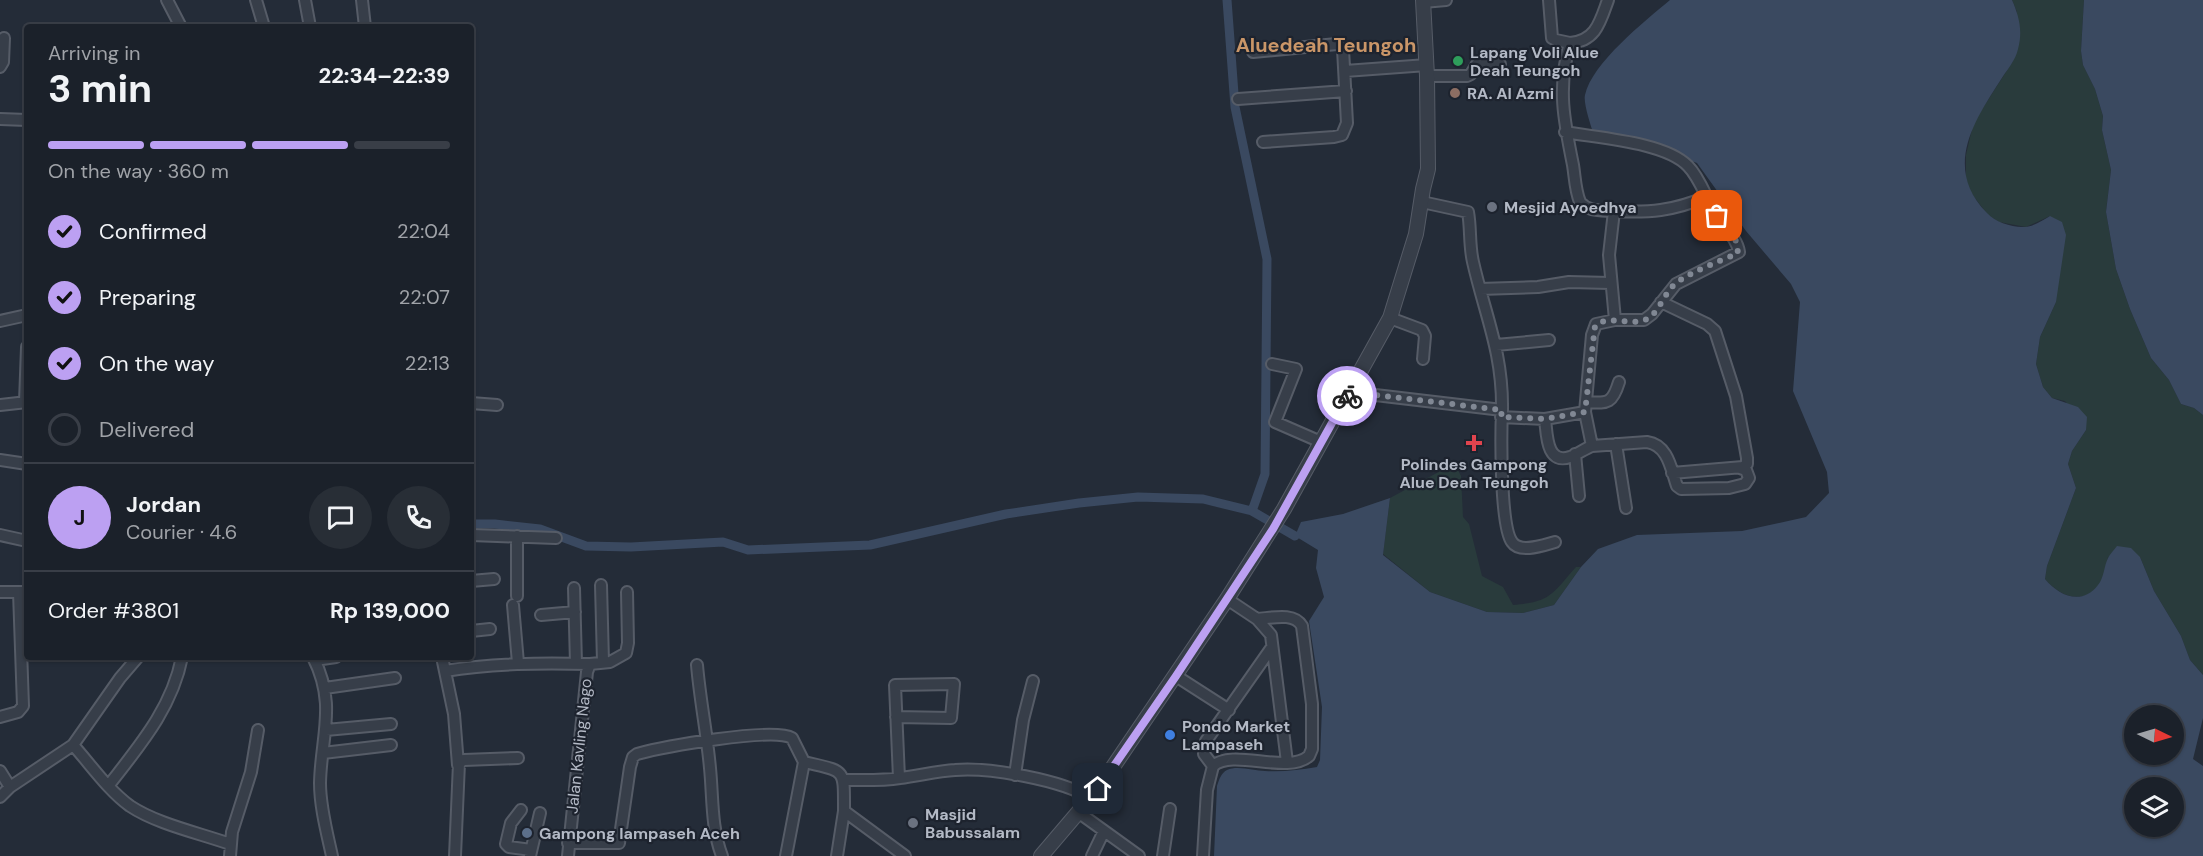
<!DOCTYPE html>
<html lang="en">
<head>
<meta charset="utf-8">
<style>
  :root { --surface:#1b212a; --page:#282e36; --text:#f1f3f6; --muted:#a0a3a8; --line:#393e47; --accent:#bca0f2 }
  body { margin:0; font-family:"DM Sans",sans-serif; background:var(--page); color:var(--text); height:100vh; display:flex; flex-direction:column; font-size:22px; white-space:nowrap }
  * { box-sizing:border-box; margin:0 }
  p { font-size:20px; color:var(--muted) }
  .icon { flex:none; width:33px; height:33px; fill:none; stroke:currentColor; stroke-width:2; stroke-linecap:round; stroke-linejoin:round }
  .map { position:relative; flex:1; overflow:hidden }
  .side { position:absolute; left:24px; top:24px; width:450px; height:636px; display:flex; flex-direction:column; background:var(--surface); border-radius:6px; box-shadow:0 2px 4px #0004,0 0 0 2px var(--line) }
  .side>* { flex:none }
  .needle { width:39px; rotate:95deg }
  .buttons { position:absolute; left:2124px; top:705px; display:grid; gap:12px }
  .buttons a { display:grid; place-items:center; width:60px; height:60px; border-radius:50%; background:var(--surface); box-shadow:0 2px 4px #0004,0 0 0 2px var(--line); font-size:30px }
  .pin { position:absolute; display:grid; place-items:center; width:51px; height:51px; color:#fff; margin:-26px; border-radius:12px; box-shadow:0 3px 9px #0006 }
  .courier { position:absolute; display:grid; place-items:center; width:60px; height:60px; margin:-30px; border:4px solid #bca0f2; border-radius:50%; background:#fff; color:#222; box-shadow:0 2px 8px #0007 }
  .headline em { font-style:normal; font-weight:700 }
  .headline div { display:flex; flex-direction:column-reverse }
  .headline { display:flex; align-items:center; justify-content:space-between; height:102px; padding:0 24px }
  h1 { font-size:39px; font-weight:700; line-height:45px }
  .bar { display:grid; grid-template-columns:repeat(4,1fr); gap:9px 6px; align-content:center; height:72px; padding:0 24px }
  .bar i { height:8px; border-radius:4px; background:var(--line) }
  .bar .on { background:var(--accent) }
  .bar p { grid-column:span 4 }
  .line { display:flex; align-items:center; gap:15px; padding:0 24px; border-top:2px solid var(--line) }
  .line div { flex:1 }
  .round { display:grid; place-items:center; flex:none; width:63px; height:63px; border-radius:32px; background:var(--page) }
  ol { padding:0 24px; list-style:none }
  li { display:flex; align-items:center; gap:18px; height:66px }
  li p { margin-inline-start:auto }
  li .icon { padding:6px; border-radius:50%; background:var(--accent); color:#111; stroke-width:4 }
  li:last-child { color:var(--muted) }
  li i { width:33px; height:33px; border:3px solid var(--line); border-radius:50% }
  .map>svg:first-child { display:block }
  .green { fill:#293b3c }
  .water { fill:#3a4960; fill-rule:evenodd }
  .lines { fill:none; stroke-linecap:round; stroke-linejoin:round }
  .canal { stroke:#3a4960; stroke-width:9 }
  .minor-casing { stroke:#565c67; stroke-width:14 }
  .tertiary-casing { stroke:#565c67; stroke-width:16 }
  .minor { stroke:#373e49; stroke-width:10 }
  .tertiary { stroke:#373e49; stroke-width:14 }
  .done { stroke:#818894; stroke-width:6; stroke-dasharray:0 10.8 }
  .route { stroke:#bca0f2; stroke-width:8 }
  .leisure-dot { fill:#2e9e5b; stroke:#1d232e; stroke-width:2 }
  .education-dot { fill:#8d6e63; stroke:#1d232e; stroke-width:2 }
  .worship-dot { fill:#6b7280; stroke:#1d232e; stroke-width:2 }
  .health-dot { fill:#e0444e; stroke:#1d232e; stroke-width:2 }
  .shop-dot { fill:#3f7fe0; stroke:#1d232e; stroke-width:2 }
  .service-dot { fill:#5c6f8a; stroke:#1d232e; stroke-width:2 }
  .labels { text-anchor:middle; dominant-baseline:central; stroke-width:4.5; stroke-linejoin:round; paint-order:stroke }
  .poi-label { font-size:16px; font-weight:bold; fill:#b3b9c5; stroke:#1d232e; text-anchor:start }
  .street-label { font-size:16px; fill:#b3b9c5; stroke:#1d232e }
  .quarter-label { font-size:20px; font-weight:bold; fill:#ca9668; stroke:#1d232e }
</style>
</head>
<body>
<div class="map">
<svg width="2203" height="856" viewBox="0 0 2203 856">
  <rect width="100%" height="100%" fill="#242c38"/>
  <!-- green -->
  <path class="green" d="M2012,0H2084L2081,51L2083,65L2095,89L2103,116L2102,130L2111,170L2106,212L2116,269L2130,309L2151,358L2169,380L2181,404L2194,408L2203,415V675L2190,660L2181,636L2154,591L2140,557H2108C2106,566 2104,578 2099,585C2083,606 2059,596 2045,579L2047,566L2076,488L2068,464L2072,451L2086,430L2065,401L2052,398L2043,387L2036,364L2040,337L2056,302L2050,216L2026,227L1999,222L1988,215L1971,193L1966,182V155L1972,129L1977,117L2013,61L2017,12Z
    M1456,466L1461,476L1463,517L1469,524L1482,576L1503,587L1513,605C1551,602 1552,594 1576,567H1581L1554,605L1523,613L1487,612L1430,592L1383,554L1390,498L1448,467Z"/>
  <!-- water -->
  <path class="water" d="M1670,0H2012C2019,16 2023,31 2018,49C2016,60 2006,71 2000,81C1972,124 1944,169 1987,213C1995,222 2013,228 2025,227C2033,227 2043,220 2050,216L2062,222L2066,235L2056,302L2040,337L2036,364L2043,387L2052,398L2078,407L2087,417L2086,430L2072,451L2068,464L2076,488L2047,566L2045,579C2059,596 2082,606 2098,585C2104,578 2104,566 2108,558C2110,554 2114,550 2117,546L2131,548L2140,557L2154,591L2181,636L2190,660L2203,675V718L2193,759L2203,766V856H1214L1217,786C1219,780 1221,773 1227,770C1238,765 1254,771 1265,771C1283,772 1299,770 1317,767L1320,760L1322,707L1309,621L1324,597L1316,568L1318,550L1295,536L1301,522L1343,514L1390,498L1383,555L1430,592L1487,612L1523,613L1554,605L1581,567L1598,549L1637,535L1742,531L1806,517L1829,493L1827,472L1793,391L1800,302L1791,284L1746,231L1697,163L1642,143L1594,136C1591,126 1583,103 1585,95C1592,63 1645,21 1670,0ZM2134,716H2174V754H2134ZM2134,788H2174V826H2134Z
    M2084,0H2203V415L2194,408L2181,404L2169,380L2151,358L2130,309L2116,269L2106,212L2111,170L2102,130L2103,116L2095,89L2083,65L2081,51Z"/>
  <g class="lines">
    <!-- canal -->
    <path class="canal" d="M1227,0L1235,107L1267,259L1265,474L1252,511L1295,536
      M471,524H495L540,529L586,546L631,547L723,542L748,550L870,545L1006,514L1079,503L1138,497L1203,499L1252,511"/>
    <defs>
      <path id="minor" d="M167,0L181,27
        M256,0L264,27
        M305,0L310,27
        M362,0L365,27
        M1549,0L1552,38L1556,40L1570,43
        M1608,0C1600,22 1596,41 1570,43C1557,87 1564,121 1573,165C1575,177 1575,190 1580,202C1588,212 1602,210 1614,211L1609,255L1615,320
        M1423,2L1446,0
        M1253,52L1337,44L1342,45L1343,49L1347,123L1342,135L1334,137L1263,142
        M0,67L3,62L4,38
        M1345,71L1427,65
        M1427,76H1467L1471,74L1477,64H1500
        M1238,99L1346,91
        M0,119L27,120
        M1422,202L1468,212C1471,228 1469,245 1473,262C1485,315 1503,353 1502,410C1501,433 1500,526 1512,542C1520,554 1544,545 1555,542
        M1614,211C1649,213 1673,211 1706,197
        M1480,289L1538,287L1569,282L1610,283
        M1661,302L1707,324L1715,331L1736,396L1747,458V464L1743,467L1672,473
        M1390,318L1422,330L1425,336L1423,359
        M0,321L27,315
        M1496,345L1549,340
        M1272,364L1296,369L1275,422L1321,442
        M1350,392L1502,410
        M25,402L27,347
        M1586,402C1607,403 1612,405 1619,382
        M471,403L497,405
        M0,405L27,402
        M1585,412L1592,446L1647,442C1668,445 1671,469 1677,486L1681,489L1729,488L1745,484L1749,478L1746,470L1740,468
        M1501,417L1545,419L1585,412L1592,335L1596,324L1615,320H1644L1652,314L1676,284L1739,252C1737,237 1722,226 1715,213C1706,198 1700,178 1688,166C1665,142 1598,138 1565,132
        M1545,419C1547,434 1546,465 1570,457C1578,454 1584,449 1592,446
        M1616,444L1626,508
        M1575,454L1579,496
        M0,460L27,464
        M0,535L27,541
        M471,535L556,538
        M471,581L494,579
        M601,585L603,662
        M574,588L576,664
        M0,592H27
        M517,596V536
        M1227,599L1257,619L1271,635L1287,762
        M513,605L518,663
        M541,615L575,612
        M471,631L490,629
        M313,657C337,704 321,736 320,783C320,807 327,833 332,856
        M442,657L454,714L458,765
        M315,660L336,657
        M697,665C700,700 707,734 710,768C713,798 711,827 722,856
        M445,671C493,663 541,663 590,664
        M1176,676L1229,710
        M325,688L395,678
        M0,717L18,712L23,706L19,592
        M896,717L951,718L954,684L895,685L899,778
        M326,730L391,724
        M73,745C91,765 108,790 130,806C157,824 199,833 230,844
        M323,753L391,745
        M1213,766L1204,754L1206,741L1272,647
        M0,771L10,787
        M1015,775L1023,720L1033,681
        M844,780C863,780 881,781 900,778C918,776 937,771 955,770C990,767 1061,780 1091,798
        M109,785C140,745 172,708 182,657
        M0,797L10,787L73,745L120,678L138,657
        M521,810L511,823L506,844L509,847L531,850
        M1078,812L1139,856
        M568,843H619L630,767L633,757L637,754C662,747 773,727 792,738L804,762C846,772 844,767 844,811L905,856
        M230,856L232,832L251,772L258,730
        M455,856L459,763L464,760L518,758
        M530,856L540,813
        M568,856L587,672L590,664L610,662L626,653L628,643L627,592
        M786,856L804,762
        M837,856L844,811
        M1092,856L1104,831
        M1163,856L1170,809
        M1203,856L1207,790L1213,766C1233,748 1287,775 1309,756L1312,749V704L1302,626C1294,612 1272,618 1257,619"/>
      <path id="tertiary" d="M1041,856L1098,789L1227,599L1284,509L1390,318L1416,234L1423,189L1428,169L1427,76L1423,0"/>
    </defs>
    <!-- minor casing -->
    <use href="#minor" class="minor-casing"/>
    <!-- tertiary casing -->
    <use href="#tertiary" class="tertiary-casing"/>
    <!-- minor -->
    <use href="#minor" class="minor"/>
    <!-- tertiary -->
    <use href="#tertiary" class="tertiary"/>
  </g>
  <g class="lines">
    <!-- done -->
    <path class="done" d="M1347,396L1350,392L1502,410L1501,417L1545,419L1585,412L1595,326C1609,314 1629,326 1645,320C1659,314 1664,293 1675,284C1691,271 1719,262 1738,253L1736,241L1717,216"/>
    <!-- route -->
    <path class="route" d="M1098,789L1176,676L1273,529L1347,396"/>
  </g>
  <!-- markers -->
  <circle class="leisure-dot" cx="1458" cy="61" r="6"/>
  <circle class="education-dot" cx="1455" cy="93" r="6"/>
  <g class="worship-dot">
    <circle cx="1492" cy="207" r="6"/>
    <circle cx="913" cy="823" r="6"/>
  </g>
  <path class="health-dot" d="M1471 434h6v6h6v6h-6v6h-6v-6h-6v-6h6z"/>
  <circle class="shop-dot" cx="1170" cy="735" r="6"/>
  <circle class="service-dot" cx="527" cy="833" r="6"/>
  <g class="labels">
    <!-- poi labels -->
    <g class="poi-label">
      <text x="1470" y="52">Lapang Voli Alue<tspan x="1470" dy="18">Deah Teungoh</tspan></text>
      <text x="1467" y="93">RA. Al Azmi</text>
      <text x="1504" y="207">Mesjid Ayoedhya</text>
      <text x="1474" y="464" text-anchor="middle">Polindes Gampong<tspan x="1474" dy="18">Alue Deah Teungoh</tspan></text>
      <text x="1182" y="726">Pondo Market<tspan x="1182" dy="18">Lampaseh</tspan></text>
      <text x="925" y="814">Masjid<tspan x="925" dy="18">Babussalam</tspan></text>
      <text x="539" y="833">Gampong lampaseh Aceh</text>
    </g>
    <!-- street labels -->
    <g class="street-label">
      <text transform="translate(579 746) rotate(-84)">Jalan Kavling Nago</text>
    </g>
    <!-- quarter labels -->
    <g class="quarter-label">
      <text x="1326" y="45">Aluedeah Teungoh</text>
    </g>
  </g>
</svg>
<div class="buttons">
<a><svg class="needle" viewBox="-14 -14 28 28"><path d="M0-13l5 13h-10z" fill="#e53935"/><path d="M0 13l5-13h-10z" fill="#a0a3a8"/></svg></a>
<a><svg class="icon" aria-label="layers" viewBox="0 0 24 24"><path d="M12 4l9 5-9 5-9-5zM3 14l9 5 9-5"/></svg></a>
</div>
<div class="pin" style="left:1717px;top:216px;background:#ea580c"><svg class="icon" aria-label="bag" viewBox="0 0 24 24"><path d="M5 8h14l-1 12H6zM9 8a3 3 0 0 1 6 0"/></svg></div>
<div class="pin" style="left:1098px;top:789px;background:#1f2937"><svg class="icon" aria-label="home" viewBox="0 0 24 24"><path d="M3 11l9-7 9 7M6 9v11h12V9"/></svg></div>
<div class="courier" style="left:1347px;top:396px"><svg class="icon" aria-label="bike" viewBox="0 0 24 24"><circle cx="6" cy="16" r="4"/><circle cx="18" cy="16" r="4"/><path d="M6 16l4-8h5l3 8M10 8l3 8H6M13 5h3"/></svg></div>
<section class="side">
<div class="headline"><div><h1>3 min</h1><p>Arriving in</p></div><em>22:34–22:39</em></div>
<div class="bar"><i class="on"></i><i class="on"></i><i class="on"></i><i></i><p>On the way · 360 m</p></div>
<ol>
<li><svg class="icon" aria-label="check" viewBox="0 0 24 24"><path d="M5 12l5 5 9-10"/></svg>Confirmed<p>22:04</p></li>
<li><svg class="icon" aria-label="check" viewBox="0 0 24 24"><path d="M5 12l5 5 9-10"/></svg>Preparing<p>22:07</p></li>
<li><svg class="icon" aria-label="check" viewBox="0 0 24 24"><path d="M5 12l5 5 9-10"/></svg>On the way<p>22:13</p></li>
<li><i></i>Delivered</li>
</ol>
<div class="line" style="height:108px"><b class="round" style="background:var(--accent);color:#111">J</b><div><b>Jordan</b><p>Courier · 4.6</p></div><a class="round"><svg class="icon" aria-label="chat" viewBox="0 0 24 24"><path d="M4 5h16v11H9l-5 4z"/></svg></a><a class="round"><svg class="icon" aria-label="phone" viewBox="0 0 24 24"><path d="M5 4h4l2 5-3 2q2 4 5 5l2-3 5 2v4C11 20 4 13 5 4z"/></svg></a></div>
<div class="line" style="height:78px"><div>Order #3801</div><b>Rp 139,000</b></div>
</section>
</div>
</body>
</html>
